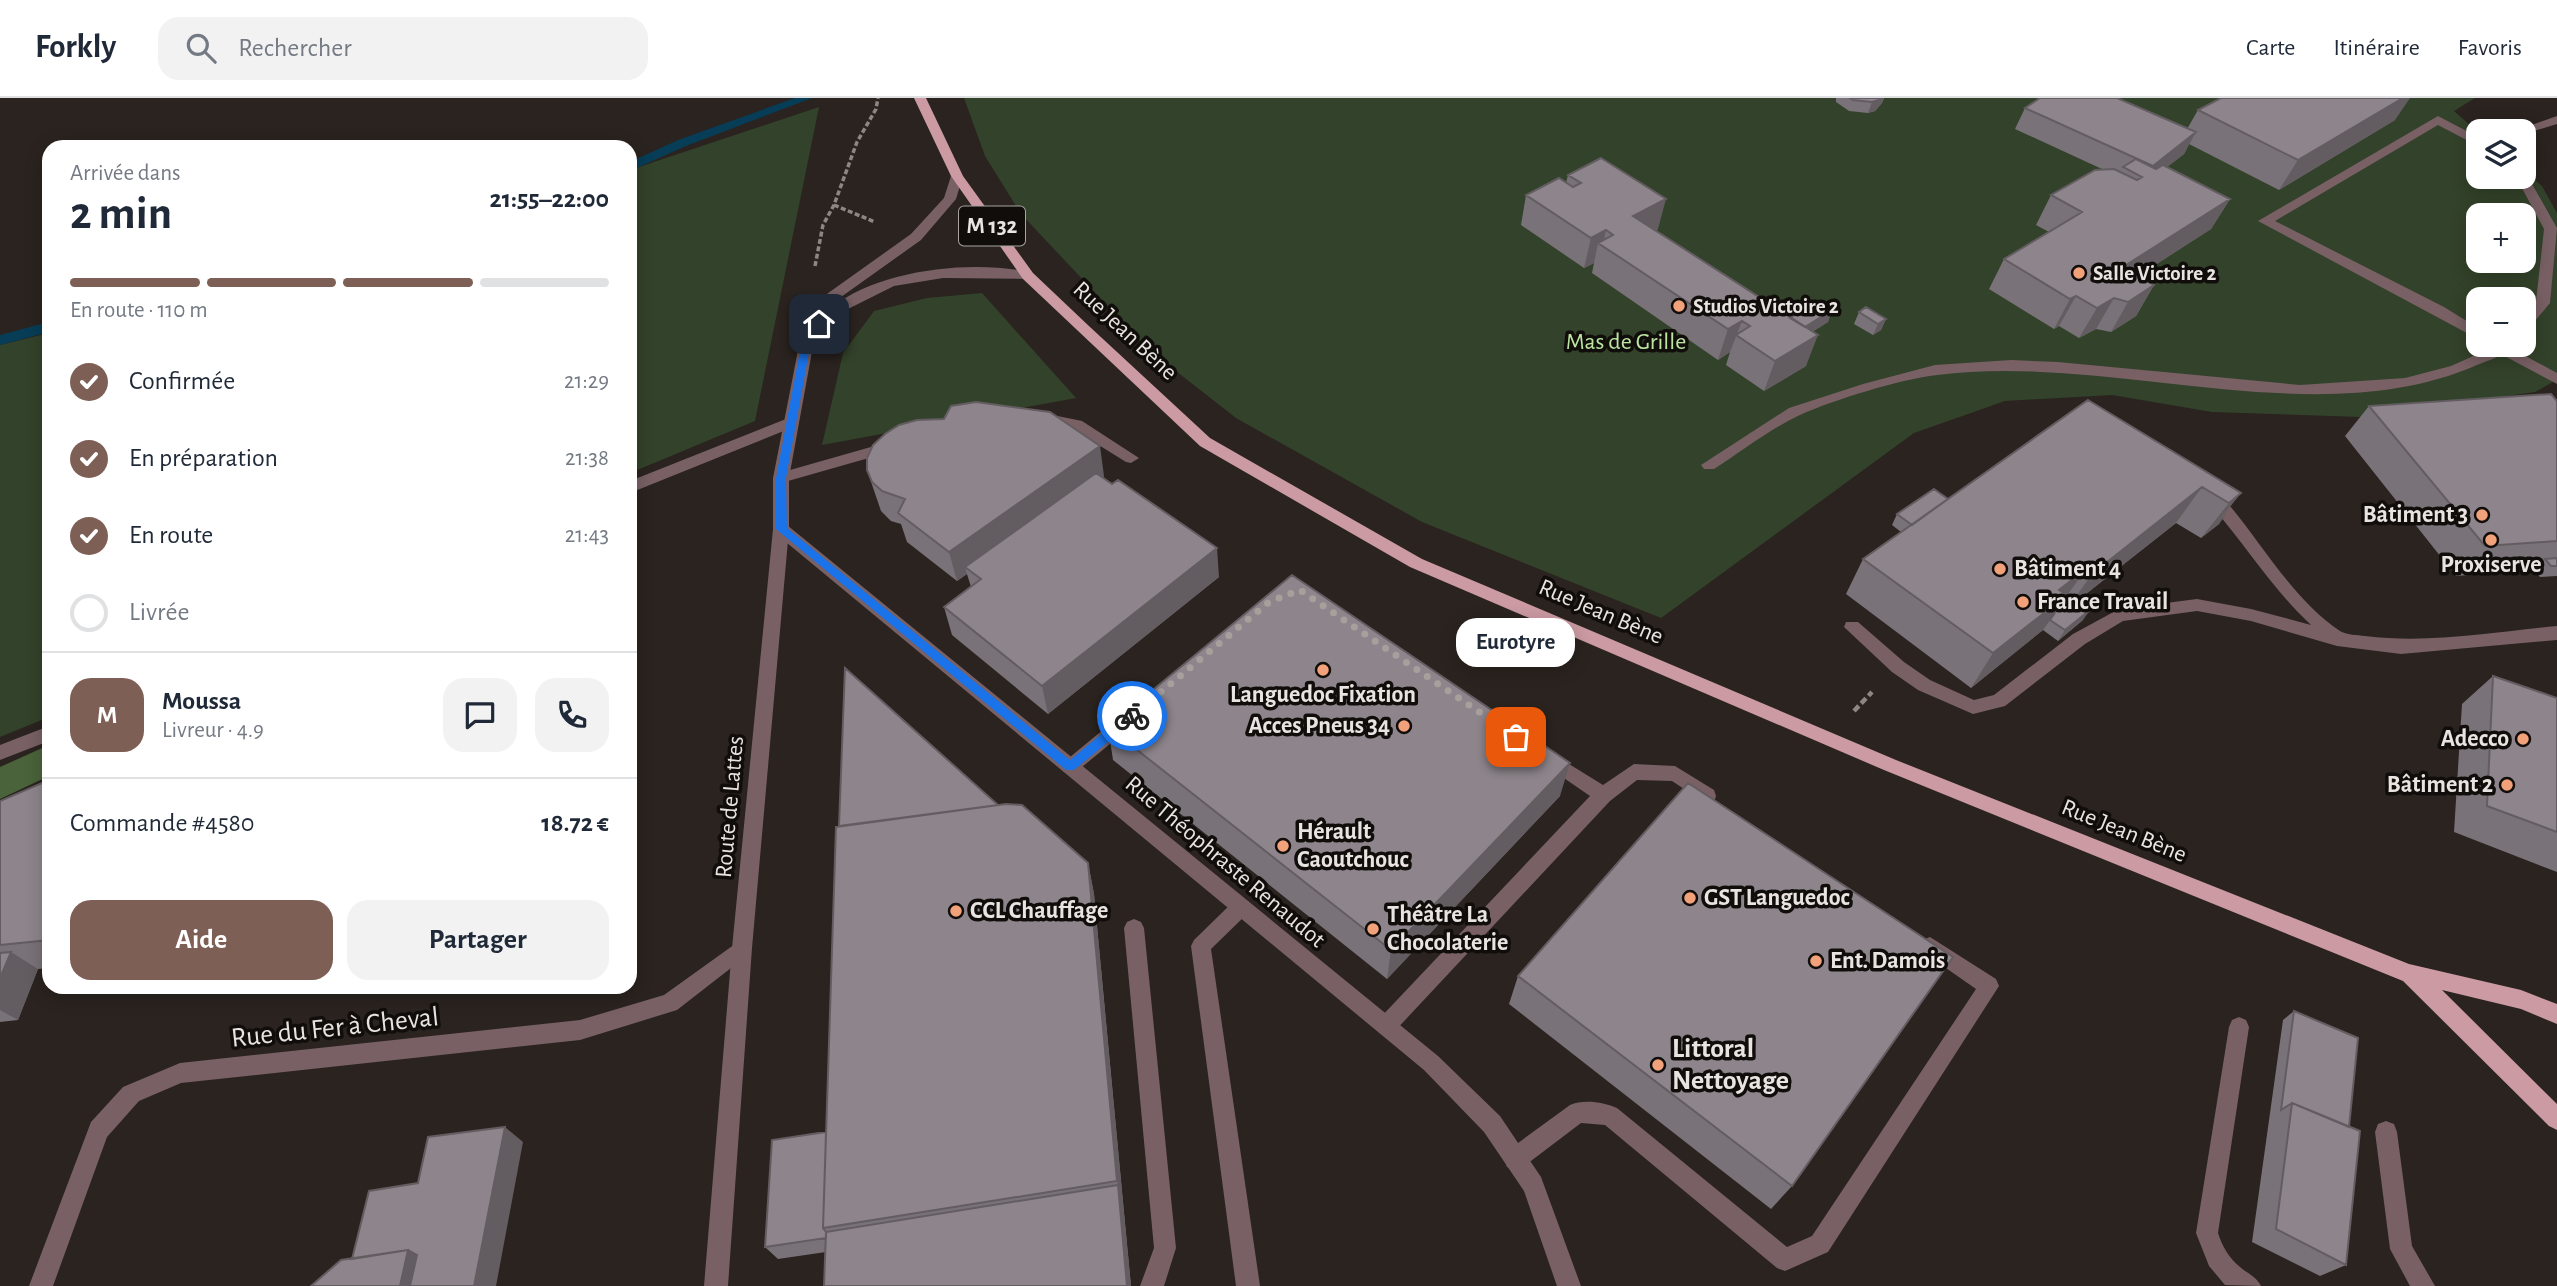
<!DOCTYPE html>
<html lang="fr">
<head>
<meta charset="utf-8">
<style>
  :root { --surface:#fff; --page:#f2f2f3; --text:#1f2937; --muted:#747a83; --line:#e0e1e3; --accent:#7d5f56 }
  body { margin:0; font-family:"Alegreya Sans",sans-serif; background:var(--page); color:var(--text); height:100vh; display:flex; flex-direction:column; font-size:26px; white-space:nowrap }
  * { box-sizing:border-box; margin:0 }
  p { font-size:23px; color:var(--muted) }
  .icon { flex:none; width:38px; height:38px; fill:none; stroke:currentColor; stroke-width:2; stroke-linecap:round; stroke-linejoin:round }
  .map { position:relative; flex:1; overflow:hidden }
  .panel { position:absolute; left:42px; top:42px; width:595px; height:854px; display:flex; flex-direction:column; background:var(--surface); border-radius:21px; box-shadow:0 4px 18px #0003 }
  .panel>* { flex:none }
  .controls { position:absolute; left:2466px; top:21px; display:grid; gap:14px }
  .controls a { display:grid; place-items:center; width:70px; height:70px; border-radius:14px; background:var(--surface); box-shadow:0 4px 18px #0003; font-size:35px }
  .pin { position:absolute; display:grid; place-items:center; width:60px; height:60px; color:#fff; margin:-30px; border-radius:14px; box-shadow:0 4px 10px #0006 }
  .courier { position:absolute; display:grid; place-items:center; width:70px; height:70px; margin:-35px; border:5px solid #1a73e8; border-radius:50%; background:#fff; color:#222; box-shadow:0 2px 9px #0007 }
  .bubble { position:absolute; height:49px; border-radius:21px; background:var(--surface); box-shadow:0 4px 18px #0003; font-size:23px; font-weight:600; line-height:49px; text-align:center }
  .headline em { font-style:normal; font-weight:600 }
  .headline div { display:flex; flex-direction:column-reverse }
  .headline { display:flex; align-items:center; justify-content:space-between; height:119px; padding:0 28px }
  h1 { font-size:46px; font-weight:600; line-height:52px }
  .bar { display:grid; grid-template-columns:repeat(4,1fr); gap:10px 7px; align-content:center; height:84px; padding:0 28px }
  .bar i { height:9px; border-radius:5px; background:var(--line) }
  .bar .selected { background:var(--accent) }
  .bar p { grid-column:span 4 }
  .line { display:flex; align-items:center; gap:18px; padding:0 28px; border-top:2px solid var(--line) }
  .line div { flex:1 }
  .round { display:grid; place-items:center; flex:none; width:74px; height:74px; border-radius:21px; background:var(--page) }
  ol { padding:0 28px; list-style:none }
  li { display:flex; align-items:center; gap:21px; height:77px }
  li p { margin-inline-start:auto }
  li .icon { padding:7px; border-radius:50%; background:var(--accent); color:#fff; stroke-width:4 }
  li:last-child { color:var(--muted) }
  li i { width:38px; height:38px; border:4px solid var(--line); border-radius:50% }
  .button { display:flex; gap:14px; margin-top:auto; padding:14px 28px }
  .button a { flex:1; height:80px; border-radius:21px; background:var(--accent); color:#fff; font-size:28px; font-weight:600; line-height:80px; text-align:center }
  .button a+a { background:var(--page); color:var(--text) }
  header { display:flex; align-items:center; gap:42px; box-sizing:border-box; height:98px; padding:0 35px; background:var(--surface); border-bottom:2px solid var(--line) }
  header strong { font-size:33px }
  nav { display:flex; gap:38px; margin-inline-start:auto; font-size:24px }
  .search { width:490px; height:63px; background:var(--page); display:flex; align-items:center; gap:18px; box-sizing:border-box; padding:0 24px; border-radius:21px; color:var(--muted); font-size:26px }
  .map>svg:first-child { display:block }
  .green { fill:#33422a; fill-rule:evenodd }
  .forest { fill:#4a633a }
  .lines { fill:none; stroke-linecap:round; stroke-linejoin:round }
  .stream { fill:#073d57; fill-rule:evenodd }
  .path-far1 { stroke:#8d8784; stroke-width:3.5; stroke-dasharray:5 2.5; stroke-linecap:butt }
  .path { stroke:#8d8784; stroke-width:4.5; stroke-dasharray:7 3.5; stroke-linecap:butt }
  .service { fill:#786064; fill-rule:evenodd }
  .minor { fill:#786064; fill-rule:evenodd }
  .tertiary { fill:#786064; fill-rule:evenodd }
  .primary { fill:#cb9aa3; fill-rule:evenodd }
  .wall { fill:#797278 }
  .shaded-wall { fill:#635d61 }
  .building { fill:#8d858b; stroke:#635d61; stroke-width:2 }
  .route { fill:#1a73e8 }
  .done { stroke:#a6a09d; stroke-width:7; stroke-dasharray:0 12.6 }
  .poi-dot { fill:#f1a27b; stroke:#100d0b; stroke-width:2.5 }
  .labels { text-anchor:middle; dominant-baseline:central; stroke-width:7; stroke-linejoin:round; paint-order:stroke }
  .far-poi-label { font-size:21px; font-weight:bold; fill:#e9e4e1; stroke:#100d0b; text-anchor:start }
  .shield { fill:#100d0b; stroke:#a8a4a1; stroke-width:2 }
  .shield-label { font-size:23px; font-weight:bold; fill:#e9e4e1 }
  .street-label { font-size:24px; fill:#e9e4e1; stroke:#100d0b }
  .park-label { font-size:24px; fill:#bbe5a1; stroke:#100d0b }
  .poi-label { font-size:24px; font-weight:bold; fill:#e9e4e1; stroke:#100d0b; text-anchor:start }
  .near-street-label { font-size:28px; fill:#e9e4e1; stroke:#100d0b }
  .near-poi-label { font-size:28px; font-weight:bold; fill:#e9e4e1; stroke:#100d0b; text-anchor:start }
</style>
</head>
<body>
<header>
<strong>Forkly</strong>
<div class="search"><svg class="icon" aria-label="search" viewBox="0 0 24 24"><circle cx="10" cy="10" r="6"/><path d="M15 15l6 6"/></svg>Rechercher</div>
<nav><a>Carte</a><a>Itinéraire</a><a>Favoris</a></nav>
</header>
<div class="map">
<svg width="2557" height="1188" viewBox="0 0 2557 1188">
  <rect width="100%" height="100%" fill="#2a231f"/>
  <!-- green -->
  <path class="green" d="M964,0H2475L2454,13L2478,34V79H2524V72L2542,88L2557,115V282L2535,294L2361,319L2212,314L2112,297L2005,303L1914,335L1661,520L1422,424L1236,320L1149,252L1021,116L985,58ZM2478,117H2524V163H2478ZM2478,201H2524V247H2478Z
    M819,9L755,323L630,375V72Z
    M982,195L1076,300L822,347L843,255L874,213L927,200Z
    M49,235V619L0,639V247Z"/>
  <!-- forest -->
  <path class="forest" d="M49,647V678L0,701V669Z"/>
  <g class="lines">
    <!-- stream -->
    <path class="stream" d="M795,0H812L686,48L630,73V64L678,42Z
      M49,224V234L0,247V237Z"/>
    <!-- path-far1 -->
    <path class="path-far1" d="M834,107L875,124
      M815,168L823,127L834,107L857,44L876,11L878,0"/>
    <!-- path -->
    <path class="path" d="M1854,613L1872,594"/>
    <!-- service -->
    <path class="service" d="M2438,18L2478,39V48L2438,27L2275,123L2444,209L2478,230V241L2258,123Z
      M2557,18V26L2524,36V33H2515Z
      M2524,76L2528,79L2557,130L2550,205L2529,230L2524,231V219L2536,204L2544,131L2516,79H2524Z
      M2498,247H2513C2505,258 2489,262 2477,267C2315,338 2110,254 1937,277C1901,281 1833,302 1800,317C1770,331 1742,353 1714,371H1704L1701,367L1789,310L1863,286L1935,267L2011,262L2058,264L2300,287L2405,280L2451,268Z
      M1043,315L1082,323L1139,360L1131,365L1126,364L1073,331L1038,324L1036,320L1038,316Z
      M892,343L900,348L897,352L781,385L773,380L776,376Z
      M2211,391L2217,393C2257,436 2290,500 2340,533C2346,537 2358,537 2365,538C2429,546 2494,534 2557,528V542L2401,556L2337,548L2251,523L2197,513L2123,523L2085,546L2005,608L1973,616L1918,592L1892,574L1844,529L1846,524H1858L1904,564L1930,582L1974,602L1994,597L2073,536L2119,511L2197,501L2251,511L2311,527C2270,489 2243,442 2205,401L2203,397Z
      M1127,615L1133,617L1136,622L1133,627L1076,674L1070,677L1064,674L1061,669L1064,664L1121,617Z
      M1548,653L1603,687L1634,666L1675,668L1714,692L1716,698L1714,704L1707,706L1672,683L1637,682L1610,703L1393,935L1386,938L1379,935L1376,928L1379,921L1590,698L1542,665L1539,660L1542,655Z
      M1241,800L1248,803L1251,809L1248,815L1211,851L1260,1188H1236L1191,848L1194,842L1234,803Z
      M1134,821L1141,824L1144,830L1176,1150L1164,1188H1140L1154,1150L1124,830L1127,824Z
      M1930,839L1996,881L1999,888L1828,1154L1785,1173L1777,1170L1605,1027L1581,1025L1523,1069L1515,1072L1507,1069L1504,1061L1507,1053L1570,1007C1583,1001 1604,1004 1617,1010L1787,1149L1812,1138L1976,891L1923,854L1920,848L1923,842Z
      M2239,919L2246,922L2249,929L2218,1135C2222,1148 2229,1160 2240,1169C2248,1176 2256,1178 2261,1188L2225,1187L2209,1168L2196,1135L2229,929L2232,922Z
      M2386,1023L2394,1026L2397,1034L2412,1148L2435,1188H2410L2390,1151L2375,1034L2378,1026Z"/>
    <!-- minor -->
    <path class="minor" d="M2497,248H2507L2557,275V286L2497,254Z
      M791,319L798,324L796,328L630,395V383Z
      M781,425L787,427L1438,958L1500,1018L1541,1079L1581,1188H1557L1524,1093L1484,1034L1424,972L775,435L773,431L775,427Z
      M49,628V643L0,662V647Z
      M742,841L749,844L752,850L749,856L677,912L580,942L181,985L139,1003L107,1039L53,1188H29L91,1024L123,989L180,965L580,922L664,897Z"/>
    <!-- tertiary -->
    <path class="tertiary" d="M957,74L963,78L956,101L921,142L834,204L831,210C879,171 974,161 1033,175V181L943,180L894,188L846,212L818,231L815,237L789,380V431L752,850L728,1188H704L732,850L773,431V380L801,237L824,198L911,136L944,100L951,78Z"/>
    <!-- primary -->
    <path class="primary" d="M914,0H926L963,78L1033,175L1090,229L1210,340L1422,461L1896,662L2409,866L2521,892L2557,906V926L2521,911L2442,892L2557,1006V1032L2549,1028L2403,883L1884,672L1410,469L1200,348L1023,181L951,78Z"/>
  </g>
  <!-- wall -->
  <path class="wall" d="M1836,0H1884L1882,5L1875,13L1868,15L1849,13L1836,4Z
    M2025,10L2187,31L2198,12L2395,22L2279,92L2189,46L2184,56L2167,69L2230,101L2211,131L2138,178L2154,187L2136,218L2111,234L2096,231L2079,240L2059,228L2054,231L1989,191L2004,161L2049,134L2036,127L2051,97L2102,71L2015,31Z
    M1568,77L1658,131L1655,133L1790,220L1832,212L1828,224L1812,234L1806,268L1764,293L1726,267L1730,254L1718,262L1592,175L1594,165L1584,170L1521,127L1526,97L1566,85Z
    M1859,214L1886,221L1881,232L1873,237L1854,226Z
    M2088,302L2241,395L2225,414L2219,426L2201,440L2176,425L2077,503L2083,522L2058,543L2043,532L1971,590L1846,496L1863,461L1901,434L1892,427L1897,416L1948,401Z
    M2557,303V478L2540,479L2534,472L2456,478L2345,338L2369,308Z
    M867,372L1104,378L1103,379L1219,479L1048,616L952,537L944,509L971,489L967,476L957,483L907,444L901,426L891,423L881,413Z
    M2493,578L2557,600V774L2454,734L2462,606Z
    M1108,629L1560,698L1387,881L1113,662Z
    M49,682V870L38,871L18,922L0,924V703Z
    M998,707L1088,765L1094,796L1131,1188L826,1154L778,1161L765,1149Z
    M1518,878L1792,1088L1771,1111L1509,906Z
    M2294,913L2349,1029L2346,1167L2320,1178L2252,1144L2283,922Z"/>
  <!-- shaded-wall -->
  <path class="shaded-wall" d="M1881,0H1884L1882,5L1875,13L1868,15L1872,4Z
    M2403,0H2410L2395,22L2279,92L2298,62Z
    M2196,34L2184,56L2141,89L2153,68Z
    M1666,101L1658,131L1626,149L1633,118Z
    M2230,101L2211,131L2105,199L2123,169Z
    M1606,132L1603,148L1598,145L1594,165L1584,170L1591,140Z
    M2154,187L2136,218L2111,234L2128,204Z
    M2076,198L2059,228L2054,231L2070,201Z
    M2114,200L2096,231L2079,240L2097,210Z
    M1832,212L1828,224L1782,252L1786,240Z
    M1886,221L1881,232L1873,237L1878,226Z
    M1742,223L1730,254L1718,262L1728,231Z
    M1818,237L1806,268L1764,293L1775,263Z
    M1100,348L1104,378L971,473L965,469L967,476L957,483L949,454Z
    M2202,389L2176,425L2067,511L2092,476Z
    M2241,395L2221,420L2227,415L2219,426L2201,440L2229,405Z
    M1217,450L1219,479L1048,616L1042,588Z
    M2085,472L2043,532L1971,590L1993,555L2059,492Z
    M2090,512L2083,522L2058,543L2065,532Z
    M1570,665L1560,698L1387,881L1391,852Z
    M1088,765L1094,796L1123,1105L1117,1083Z
    M11,854L38,871L18,922L0,912V880Z
    M505,1029L523,1044L496,1188H474Z
    M1118,1087L1123,1105L1131,1188H1127Z
    M408,1152L438,1169L434,1188H400Z"/>
  <!-- building -->
  <path class="building" d="M1850,0H1881L1879,2L1872,4L1853,2Z
    M2040,0H2117L2196,34L2153,68L2025,10Z
    M2221,0H2403L2298,62L2198,12Z
    M1601,60L1666,101L1633,118L1818,237L1775,263L1736,237L1750,228L1742,223L1728,231L1598,145L1613,137L1606,132L1591,140L1526,97L1559,80L1573,89L1581,85L1568,77Z
    M2136,61L2156,71L2163,67L2230,101L2123,169L2154,187L2128,204L2114,200L2097,210L2076,198L2070,201L2004,161L2082,114L2051,97L2095,72L2114,71L2137,82L2142,79L2123,69Z
    M1817,203L1832,212L1805,229L1790,220Z
    M1866,209L1886,221L1878,226L1859,214Z
    M2551,296L2557,303V443L2485,448L2369,308Z
    M2088,302L2241,395L2229,405L2202,389L2092,476L2085,472L2059,492L2067,497L1993,555L1863,461Z
    M976,304L1050,314L1100,348L949,454L898,415L905,401L882,393L872,384L867,372V360L873,347L885,336L899,327L917,322L944,321L951,308Z
    M1096,375L1112,386L1118,382L1217,450L1042,588L944,509L981,481L965,469Z
    M1934,391L1948,401L1912,427L1897,416Z
    M2557,460V468H2551L2545,461Z
    M1292,477L1570,665L1391,852L1108,629Z
    M2068,496L2090,512L2065,532L2050,522Z
    M845,570L998,707L839,728Z
    M2493,578L2557,600V734L2487,708Z
    M49,682V842L0,847V703Z
    M1688,685L1953,859L1792,1088L1518,878Z
    M1006,706L1022,707L1088,765L1117,1083L823,1130L836,729Z
    M11,854L0,880V855Z
    M2294,913L2358,940L2349,1029L2292,1005L2281,1012Z
    M2292,1005L2360,1033L2346,1167L2276,1131Z
    M505,1029L474,1188H410L417,1157L408,1152L352,1161L369,1093L418,1085L428,1039Z
    M826,1034L823,1130L826,1134V1140L765,1149L772,1042Z
    M1118,1087L1127,1188H824L826,1134Z
    M408,1152L400,1188H311L341,1162Z"/>
  <!-- route -->
  <path class="route" d="M819,223L824,226L812,238L786,380L787,430L1070,662L1128,614H1136V621L1074,672H1066L776,431V380L803,237Z"/>
  <g class="lines">
    <!-- done -->
    <path class="done" d="M1132,618L1269,504L1300,492L1516,639"/>
  </g>
  <!-- markers -->
  <g class="poi-dot">
    <circle cx="2079" cy="175" r="7"/>
    <circle cx="1679" cy="208" r="7"/>
    <circle cx="2482" cy="417" r="7"/>
    <circle cx="2491" cy="442" r="7"/>
    <circle cx="2000" cy="471" r="7"/>
    <circle cx="2023" cy="504" r="7"/>
    <circle cx="1323" cy="572" r="7"/>
    <circle cx="1404" cy="628" r="7"/>
    <circle cx="2523" cy="641" r="7"/>
    <circle cx="2507" cy="687" r="7"/>
    <circle cx="1283" cy="748" r="7"/>
    <circle cx="1690" cy="800" r="7"/>
    <circle cx="956" cy="813" r="7"/>
    <circle cx="1373" cy="831" r="7"/>
    <circle cx="1816" cy="863" r="7"/>
    <circle cx="1658" cy="967" r="7"/>
  </g>
  <g class="labels">
    <!-- far-poi labels -->
    <g class="far-poi-label">
      <text x="2093" y="175">Salle Victoire 2</text>
      <text x="1693" y="208">Studios Victoire 2</text>
    </g>
    <!-- shield labels -->
    <rect class="shield" x="959" y="108.5" width="66" height="39" rx="5"/>
    <g class="shield-label">
      <text x="992" y="128">M 132</text>
    </g>
    <!-- street labels -->
    <g class="street-label">
      <text transform="translate(1125 233) rotate(43)">Rue Jean Bène</text>
      <text transform="translate(1601 514) rotate(23)">Rue Jean Bène</text>
      <text transform="translate(730 709) rotate(-85)">Route de Lattes</text>
      <text transform="translate(2124 733) rotate(22)">Rue Jean Bène</text>
      <text transform="translate(1225 764) rotate(40)">Rue Théophraste Renaudot</text>
    </g>
    <!-- park labels -->
    <g class="park-label">
      <text x="1626" y="244">Mas de Grille</text>
    </g>
    <!-- poi labels -->
    <g class="poi-label">
      <text x="2468" y="417" text-anchor="end">Bâtiment 3</text>
      <text x="2491" y="467" text-anchor="middle">Proxiserve</text>
      <text x="2014" y="471">Bâtiment 4</text>
      <text x="2037" y="504">France Travail</text>
      <text x="1323" y="597" text-anchor="middle">Languedoc Fixation</text>
      <text x="1390" y="628" text-anchor="end">Acces Pneus 34</text>
      <text x="2509" y="641" text-anchor="end">Adecco</text>
      <text x="2493" y="687" text-anchor="end">Bâtiment 2</text>
      <text x="1297" y="734">Hérault<tspan x="1297" dy="28">Caoutchouc</tspan></text>
      <text x="1704" y="800">GST Languedoc</text>
      <text x="970" y="813">CCL Chauffage</text>
      <text x="1387" y="817">Théâtre La<tspan x="1387" dy="28">Chocolaterie</tspan></text>
      <text x="1830" y="863">Ent. Damois</text>
    </g>
    <!-- near-street labels -->
    <g class="near-street-label">
      <text transform="translate(335 930) rotate(-6)">Rue du Fer à Cheval</text>
    </g>
    <!-- near-poi labels -->
    <g class="near-poi-label">
      <text x="1672" y="951">Littoral<tspan x="1672" dy="32">Nettoyage</tspan></text>
    </g>
  </g>
</svg>
<div class="controls">
<a><svg class="icon" aria-label="layers" viewBox="0 0 24 24"><path d="M12 4l9 5-9 5-9-5zM3 14l9 5 9-5"/></svg></a>
<a>+</a>
<a>−</a>
</div>
<div class="pin" style="left:1516px;top:639px;background:#ea580c"><svg class="icon" aria-label="bag" viewBox="0 0 24 24"><path d="M5 8h14l-1 12H6zM9 8a3 3 0 0 1 6 0"/></svg></div>
<div class="pin" style="left:819px;top:226px;background:#1f2937"><svg class="icon" aria-label="home" viewBox="0 0 24 24"><path d="M3 11l9-7 9 7M6 9v11h12V9"/></svg></div>
<div class="courier" style="left:1132px;top:618px"><svg class="icon" aria-label="bike" viewBox="0 0 24 24"><circle cx="6" cy="16" r="4"/><circle cx="18" cy="16" r="4"/><path d="M6 16l4-8h5l3 8M10 8l3 8H6M13 5h3"/></svg></div>
<div class="bubble" style="left:1456px;top:520px;width:119px">Eurotyre</div>
<section class="panel">
<div class="headline"><div><h1>2 min</h1><p>Arrivée dans</p></div><em>21:55–22:00</em></div>
<div class="bar"><i class="selected"></i><i class="selected"></i><i class="selected"></i><i></i><p>En route · 110 m</p></div>
<ol>
<li><svg class="icon" aria-label="check" viewBox="0 0 24 24"><path d="M5 12l5 5 9-10"/></svg>Confirmée<p>21:29</p></li>
<li><svg class="icon" aria-label="check" viewBox="0 0 24 24"><path d="M5 12l5 5 9-10"/></svg>En préparation<p>21:38</p></li>
<li><svg class="icon" aria-label="check" viewBox="0 0 24 24"><path d="M5 12l5 5 9-10"/></svg>En route<p>21:43</p></li>
<li><i></i>Livrée</li>
</ol>
<div class="line" style="height:126px"><b class="round" style="background:var(--accent);color:#fff">M</b><div><b>Moussa</b><p>Livreur · 4.9</p></div><a class="round"><svg class="icon" aria-label="chat" viewBox="0 0 24 24"><path d="M4 5h16v11H9l-5 4z"/></svg></a><a class="round"><svg class="icon" aria-label="phone" viewBox="0 0 24 24"><path d="M5 4h4l2 5-3 2q2 4 5 5l2-3 5 2v4C11 20 4 13 5 4z"/></svg></a></div>
<div class="line" style="height:91px"><div>Commande #4580</div><b>18.72 €</b></div>
<div class="button"><a>Aide</a><a>Partager</a></div>
</section>
</div>
</body>
</html>
